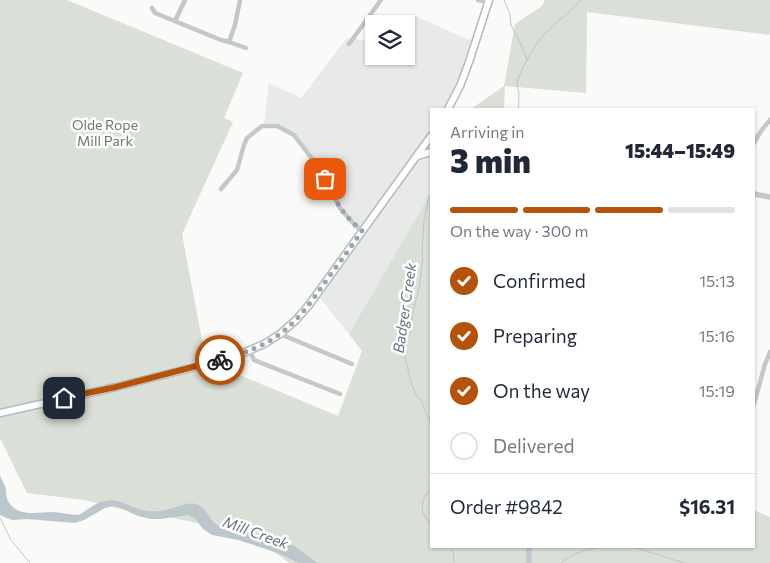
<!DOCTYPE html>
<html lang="en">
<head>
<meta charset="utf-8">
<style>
  :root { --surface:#fff; --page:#f2f2f3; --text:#1f2937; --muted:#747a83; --line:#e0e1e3; --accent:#b45309 }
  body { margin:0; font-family:Commissioner,sans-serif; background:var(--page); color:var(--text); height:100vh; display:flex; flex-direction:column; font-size:19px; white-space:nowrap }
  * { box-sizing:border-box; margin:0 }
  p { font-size:16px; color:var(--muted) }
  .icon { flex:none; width:28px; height:28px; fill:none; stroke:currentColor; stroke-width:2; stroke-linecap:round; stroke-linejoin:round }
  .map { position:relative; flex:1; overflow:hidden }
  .side { position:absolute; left:430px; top:108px; width:325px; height:440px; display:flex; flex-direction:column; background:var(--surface); border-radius:0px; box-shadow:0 1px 4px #0004 }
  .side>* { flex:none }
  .tools { position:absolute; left:365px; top:15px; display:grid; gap:10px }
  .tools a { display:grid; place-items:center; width:50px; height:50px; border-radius:0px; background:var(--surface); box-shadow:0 1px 4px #0004; font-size:25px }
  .pin { position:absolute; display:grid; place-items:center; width:42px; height:42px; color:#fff; margin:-21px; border-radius:10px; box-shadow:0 2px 8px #0006 }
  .courier { position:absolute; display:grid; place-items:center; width:50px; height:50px; margin:-25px; border:4px solid #b45309; border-radius:50%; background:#fff; color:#222; box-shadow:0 1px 6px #0007 }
  .headline em { font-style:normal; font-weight:800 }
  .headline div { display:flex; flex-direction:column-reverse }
  .headline { display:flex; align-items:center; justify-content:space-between; height:85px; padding:0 20px }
  h1 { font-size:32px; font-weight:800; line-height:38px }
  .bar { display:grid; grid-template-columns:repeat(4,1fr); gap:8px 5px; align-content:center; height:60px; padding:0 20px }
  .bar i { height:6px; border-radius:4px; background:var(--line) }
  .bar .current { background:var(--accent) }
  .bar p { grid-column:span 4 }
  .line { display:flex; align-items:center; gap:12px; padding:0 20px; border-top:1px solid var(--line) }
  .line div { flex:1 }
  ol { padding:0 20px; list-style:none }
  li { display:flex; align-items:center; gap:15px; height:55px }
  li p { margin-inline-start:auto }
  li .icon { padding:5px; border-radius:50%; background:var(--accent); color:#fff; stroke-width:4 }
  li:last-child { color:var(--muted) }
  li i { width:28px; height:28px; border:2px solid var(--line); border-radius:50% }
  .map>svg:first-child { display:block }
  .built { fill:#e8e9e9 }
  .green { fill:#dadfd7 }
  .water { fill:#bbc7cb }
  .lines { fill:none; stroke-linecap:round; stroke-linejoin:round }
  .stream { stroke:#bbc7cb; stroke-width:1 }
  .secondary-casing { stroke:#b3babf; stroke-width:9 }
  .minor { stroke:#c3c8cc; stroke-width:4.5 }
  .tertiary { stroke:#c3c8cc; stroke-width:5.5 }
  .secondary { stroke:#fff; stroke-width:6 }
  .done { stroke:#99a4ac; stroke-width:5; stroke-dasharray:0 9 }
  .route { stroke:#b45309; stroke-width:6 }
  .labels { text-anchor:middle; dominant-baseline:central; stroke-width:5; stroke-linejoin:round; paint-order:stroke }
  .park-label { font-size:14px; fill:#687a64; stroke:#fff }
  .water-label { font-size:15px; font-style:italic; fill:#60757c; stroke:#fff }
</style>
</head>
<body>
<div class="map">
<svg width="770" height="563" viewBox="0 0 770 563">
  <rect width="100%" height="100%" fill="#fafaf8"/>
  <!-- built -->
  <path class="built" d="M413,15L476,43L446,109H431V192L349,334L318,296L362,234L352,224L309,151L286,129L276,123L264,124L269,83L301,98L347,38L374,41V56H406V29Z"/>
  <!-- green -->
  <path class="green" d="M0,0H67L243,73L224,118L233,122L182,234L206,361L226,360L225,369L338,416L362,351L349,334L431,192V546H754V510L770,517V563H289L255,536L212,535L206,525L168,517L159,519L85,500L27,493L0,438Z
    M545,0H770V34L769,35L587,12L586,93L505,86L504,109H471L504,86L515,24L542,6Z"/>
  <!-- water -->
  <path class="water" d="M0,475C1,478 3,482 5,486C7,492 5,498 10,504C20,517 38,512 51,512C60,512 70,515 79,515C88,510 95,502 106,501C121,498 133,510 147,511C154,512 163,511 170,509C178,507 187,502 196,504C207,507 208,519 217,525L284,541L296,547L317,563H299L284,556L269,550L238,540L212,535L203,529L195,518L188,515L161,519H151L138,516L121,508L113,506L105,508L84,520L75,523L27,519L12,520L7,518L0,515Z"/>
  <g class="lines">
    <!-- stream -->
    <path class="stream" d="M504,0L510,14L511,25L520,42L527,60
      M519,109C518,104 519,98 519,93C519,91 517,88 517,86C517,74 536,43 544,34C556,22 570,13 581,0
      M431,192L428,200L424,220L422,251L423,258L420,282L418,293L413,311L410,332L406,342V349L405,357L412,386L416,394L422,402L425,411L431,423
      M431,489C418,502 421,513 431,526
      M0,518L11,540L30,563
      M449,546L453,552L454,563
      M620,546L637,548L684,563
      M561,563C575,551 591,548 609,546"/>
    <defs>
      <path id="secondary" d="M448,109L460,86L469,62L489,0
        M417,156L431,152
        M0,413L116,387L199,366L243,353L264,344L280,334L296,320L309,305L431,136"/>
    </defs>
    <!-- secondary casing -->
    <use href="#secondary" class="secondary-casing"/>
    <!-- minor -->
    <path class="minor" d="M478,0L488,2
      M152,8L155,13L221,40L229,42L235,25L240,0
      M175,21L185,0
      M229,42L246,48
      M349,44L381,0
      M754,143L761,131L770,120
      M221,189L237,170L244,145L247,138L262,126H277L294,135L320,169L340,208L353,223L362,231
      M280,334L352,364
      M250,351L254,360L340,394
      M754,404L765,364L770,352"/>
    <!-- tertiary -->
    <path class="tertiary" d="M754,194L770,197
      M529,563V546"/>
    <!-- secondary -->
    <use href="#secondary" class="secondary"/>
  </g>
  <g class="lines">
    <!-- done -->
    <path class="done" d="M220,360C241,354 262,347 280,334C300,319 314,298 328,278C340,262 351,247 362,231C341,213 337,203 325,179"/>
    <!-- route -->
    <path class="route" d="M64,398L116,387L220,360"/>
  </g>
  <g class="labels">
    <!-- park labels -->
    <g class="park-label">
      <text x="105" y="124">Olde Rope<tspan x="105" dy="16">Mill Park</tspan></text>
    </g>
    <!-- water labels -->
    <g class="water-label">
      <text transform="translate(404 308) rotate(-82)">Badger Creek</text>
      <text transform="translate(256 532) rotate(20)">Mill Creek</text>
    </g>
  </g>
</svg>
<div class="tools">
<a><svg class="icon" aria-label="layers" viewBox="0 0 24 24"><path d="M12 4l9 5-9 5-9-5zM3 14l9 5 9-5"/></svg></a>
</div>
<div class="pin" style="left:325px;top:179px;background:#ea580c"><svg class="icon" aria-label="bag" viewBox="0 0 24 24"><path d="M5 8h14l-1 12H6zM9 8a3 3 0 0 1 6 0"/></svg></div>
<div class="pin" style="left:64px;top:398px;background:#1f2937"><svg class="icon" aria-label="home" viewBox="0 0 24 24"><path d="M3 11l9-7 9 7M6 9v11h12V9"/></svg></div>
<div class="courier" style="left:220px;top:360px"><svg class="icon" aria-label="bike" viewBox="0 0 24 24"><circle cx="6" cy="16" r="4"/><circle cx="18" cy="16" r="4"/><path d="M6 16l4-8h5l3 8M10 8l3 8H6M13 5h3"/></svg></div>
<section class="side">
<div class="headline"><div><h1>3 min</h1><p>Arriving in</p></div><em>15:44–15:49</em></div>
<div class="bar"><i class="current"></i><i class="current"></i><i class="current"></i><i></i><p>On the way · 300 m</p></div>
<ol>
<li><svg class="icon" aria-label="check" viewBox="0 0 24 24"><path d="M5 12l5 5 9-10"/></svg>Confirmed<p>15:13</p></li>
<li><svg class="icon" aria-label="check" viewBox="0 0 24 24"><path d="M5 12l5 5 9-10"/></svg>Preparing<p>15:16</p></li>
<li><svg class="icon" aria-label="check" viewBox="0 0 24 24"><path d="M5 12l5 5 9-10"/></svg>On the way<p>15:19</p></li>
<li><i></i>Delivered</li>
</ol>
<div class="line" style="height:65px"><div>Order #9842</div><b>$16.31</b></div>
</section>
</div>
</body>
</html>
